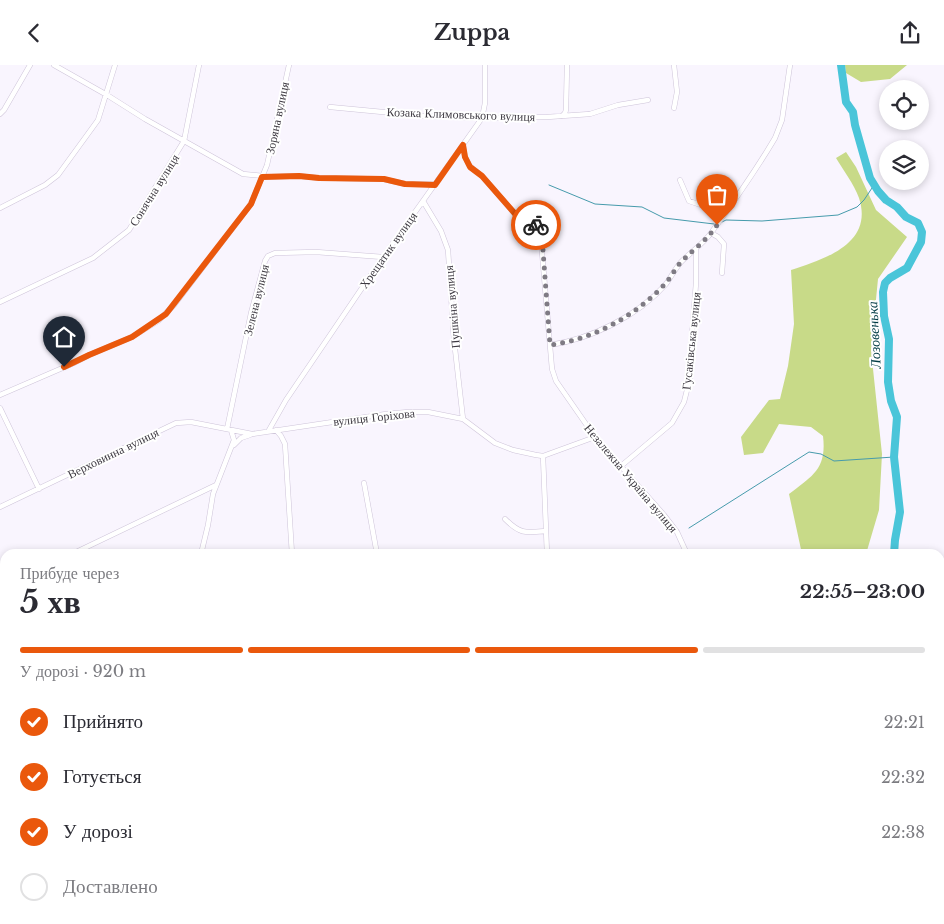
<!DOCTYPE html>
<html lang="uk">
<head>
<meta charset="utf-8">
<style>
  :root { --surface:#fff; --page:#f2f2f3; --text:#2b2b33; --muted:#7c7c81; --line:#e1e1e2; --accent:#ea580c }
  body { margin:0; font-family:"Libre Baskerville",serif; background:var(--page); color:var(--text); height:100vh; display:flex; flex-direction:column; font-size:19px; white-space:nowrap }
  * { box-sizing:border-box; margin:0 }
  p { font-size:16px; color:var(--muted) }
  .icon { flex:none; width:28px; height:28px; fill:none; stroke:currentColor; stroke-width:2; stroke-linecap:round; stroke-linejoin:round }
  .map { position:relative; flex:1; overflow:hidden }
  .sheet { position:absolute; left:0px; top:484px; width:945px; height:376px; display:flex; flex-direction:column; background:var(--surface); border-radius:15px 15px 0 0; box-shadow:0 2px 8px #0003 }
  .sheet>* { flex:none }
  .fabs { position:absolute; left:879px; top:15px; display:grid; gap:10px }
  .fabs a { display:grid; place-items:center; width:50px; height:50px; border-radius:50%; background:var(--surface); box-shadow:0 2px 8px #0003; font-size:25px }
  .pin { position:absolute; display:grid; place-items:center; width:42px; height:42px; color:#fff; margin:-51px -21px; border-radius:50% 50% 50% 0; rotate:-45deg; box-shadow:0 0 5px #0007 }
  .pin .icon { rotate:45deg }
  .courier { position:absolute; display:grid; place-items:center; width:50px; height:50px; margin:-25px; border:4px solid #ea580c; border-radius:50%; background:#fff; color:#222; box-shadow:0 1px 6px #0007 }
  .overview em { font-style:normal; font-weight:700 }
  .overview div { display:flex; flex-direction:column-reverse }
  .overview { display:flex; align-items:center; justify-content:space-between; height:85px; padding:0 20px }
  h1 { font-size:32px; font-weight:700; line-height:38px }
  .bar { display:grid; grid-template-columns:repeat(4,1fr); gap:8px 5px; align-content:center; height:60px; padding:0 20px }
  .bar i { height:6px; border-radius:4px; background:var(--line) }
  .bar .selected { background:var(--accent) }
  .bar p { grid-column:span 4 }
  ol { padding:0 20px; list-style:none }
  li { display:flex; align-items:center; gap:15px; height:55px }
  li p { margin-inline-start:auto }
  li .icon { padding:5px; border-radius:50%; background:var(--accent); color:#fff; stroke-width:4 }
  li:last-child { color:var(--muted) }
  li i { width:28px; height:28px; border:2px solid var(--line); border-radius:50% }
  header { display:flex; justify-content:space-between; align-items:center; height:65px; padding:0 20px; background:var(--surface); font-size:22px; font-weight:700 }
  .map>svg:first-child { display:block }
  .green { fill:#c8da88 }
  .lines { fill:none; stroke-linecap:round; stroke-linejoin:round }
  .stream { stroke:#469bac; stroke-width:1 }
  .river { stroke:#4ac5d9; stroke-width:8 }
  .minor-casing { stroke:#cec4d9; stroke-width:5.5 }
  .tertiary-casing { stroke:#cec4d9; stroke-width:6 }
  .minor { stroke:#fff; stroke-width:4.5 }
  .tertiary { stroke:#fff; stroke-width:5 }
  .done { stroke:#7f7b84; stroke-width:5; stroke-dasharray:0 9 }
  .route { stroke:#ea580c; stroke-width:6 }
  .labels { text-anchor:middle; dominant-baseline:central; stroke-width:4; stroke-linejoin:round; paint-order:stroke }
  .street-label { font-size:12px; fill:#3e3a42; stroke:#fff }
  .water-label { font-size:14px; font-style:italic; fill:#003b44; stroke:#fff }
</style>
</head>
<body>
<header><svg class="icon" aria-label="back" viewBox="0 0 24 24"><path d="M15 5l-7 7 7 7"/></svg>Zuppa<svg class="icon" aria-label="share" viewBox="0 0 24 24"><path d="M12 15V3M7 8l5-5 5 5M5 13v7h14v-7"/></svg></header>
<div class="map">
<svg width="944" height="859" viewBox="0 0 944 859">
  <rect width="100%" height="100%" fill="#f9f5fe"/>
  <!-- green -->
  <path class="green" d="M845,0H907L890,14L861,17L846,8Z
    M846,87L856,102L876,145L907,172L878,214L871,285L882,389L879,445L866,489H802L789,429C812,411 827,404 823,371L811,362L779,359L763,388L744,390L741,372L769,335L780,334L788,301L794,259L791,205C824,194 874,179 859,133C854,119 843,105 836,93Z
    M943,646L944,647V846L940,845V648Z"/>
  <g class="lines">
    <!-- stream -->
    <path class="stream" d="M549,120L595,139L642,142L664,153L714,159
      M722,157L726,155L762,156L838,150L857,142L864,135L874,120
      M689,463L809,387L821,389L834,396L894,392"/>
    <!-- river -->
    <path class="river" d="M841,0L846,37L853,47L855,60L870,113L878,126L886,135L897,142L906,152L918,158L922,167L921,177L907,203L890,213L885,218L883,227L884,251L889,274L888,317L891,336L897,352L894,392L900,447L895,475L894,489
      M940,668L944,673"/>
    <defs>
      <path id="minor" d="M54,0L107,30L145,54L243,109L263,111
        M674,0L677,27L674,43
        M330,42L425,51L482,53L547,52L590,49L618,40L648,35
        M0,49L4,45L30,0
        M562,51L565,48L566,45L567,0
        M463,80L465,92L470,101L482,111L515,149L525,156L537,160L540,164L552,304L556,316L595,372L664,450L677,467L687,489
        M262,112L299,111L319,113L383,114L405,119H435
        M680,115L689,136L710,143L720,154
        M423,136L441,166L448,185L454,275L463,354
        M0,143L45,120L58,110L98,55L115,0
        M711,168L718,172L724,179L722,208
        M0,237L93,193L129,165L184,76L199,0
        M550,280C591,274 638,251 666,219C671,212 675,204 681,197C691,187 703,179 711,168C733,138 756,105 775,73L782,55L790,0
        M0,330L74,298L89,290L132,272L158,256L174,240L251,139L267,100L289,0
        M0,343L39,424
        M227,364L251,248L265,196L268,191L275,188L316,187L383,192
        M269,365L286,335L383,192L482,53L485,38V0
        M276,365L281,371L285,379L292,489
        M234,380L241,373L250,370
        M543,391L547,489
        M621,401L672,358L684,337L690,313L691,282L696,218V185
        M364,418L377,489
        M0,442L176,358L191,357L252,369L386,349L408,347H428L463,354L495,378L513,385L536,390L543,391L595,372
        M505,454C520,469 525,468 545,466
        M72,489L216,420
        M201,489L208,460L213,429L234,375L231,365
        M0,524L5,522
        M0,653L5,624
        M152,855L153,859
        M469,855L470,859
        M800,855L802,859
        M554,859L557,855"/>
      <path id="tertiary" d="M940,629L944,627
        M0,695L5,696"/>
    </defs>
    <!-- minor casing -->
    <use href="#minor" class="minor-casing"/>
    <!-- tertiary casing -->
    <use href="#tertiary" class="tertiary-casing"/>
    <!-- minor -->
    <use href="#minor" class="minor"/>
    <!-- tertiary -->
    <use href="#tertiary" class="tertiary"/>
  </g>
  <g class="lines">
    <!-- done -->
    <path class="done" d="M536,160L540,164L542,172L550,280C593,274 634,252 664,220C671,213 675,203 682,196C695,183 707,175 717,160"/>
    <!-- route -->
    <path class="route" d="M64,302L89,290L132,272L166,249L251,139L262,112L299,111L319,113L384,114L405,119L435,120L463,80L465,92L470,102L482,111L517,151L536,160"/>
  </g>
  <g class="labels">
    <!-- street labels -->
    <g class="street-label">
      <text transform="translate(461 49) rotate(2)">Козака Климовського вулиця</text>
      <text transform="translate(277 53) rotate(-78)">Зоряна вулиця</text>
      <text transform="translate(154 125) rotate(-58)">Сонячна вулиця</text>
      <text transform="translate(388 185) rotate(-55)">Хрещатик вулиця</text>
      <text transform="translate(256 235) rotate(-76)">Зелена вулиця</text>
      <text transform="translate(452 242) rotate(-95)">Пушкіна вулиця</text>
      <text transform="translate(691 276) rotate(-84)">Гусаківська вулиця</text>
      <text transform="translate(374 352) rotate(-6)">вулиця Горіхова</text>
      <text transform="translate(113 388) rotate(-26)">Верховинна вулиця</text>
      <text transform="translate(631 413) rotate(50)">Незалежна Україна вулиця</text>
    </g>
    <!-- water labels -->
    <g class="water-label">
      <text transform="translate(874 270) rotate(-93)">Лозовенька</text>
    </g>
  </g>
</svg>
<div class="fabs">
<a><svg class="icon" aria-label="locate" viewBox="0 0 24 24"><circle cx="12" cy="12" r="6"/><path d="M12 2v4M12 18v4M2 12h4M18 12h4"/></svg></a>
<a><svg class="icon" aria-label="layers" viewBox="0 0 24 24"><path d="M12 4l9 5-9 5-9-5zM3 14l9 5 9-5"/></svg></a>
</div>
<div class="pin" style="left:717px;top:160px;background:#ea580c"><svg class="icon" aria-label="bag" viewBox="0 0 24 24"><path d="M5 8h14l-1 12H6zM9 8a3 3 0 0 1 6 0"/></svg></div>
<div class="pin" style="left:64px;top:302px;background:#1f2937"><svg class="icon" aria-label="home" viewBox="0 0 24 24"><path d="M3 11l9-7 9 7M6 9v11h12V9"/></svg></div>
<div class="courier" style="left:536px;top:160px"><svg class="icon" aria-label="bike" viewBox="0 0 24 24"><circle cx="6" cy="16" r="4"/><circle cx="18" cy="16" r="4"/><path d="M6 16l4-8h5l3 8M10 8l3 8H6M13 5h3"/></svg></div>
<section class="sheet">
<div class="overview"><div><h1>5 хв</h1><p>Прибуде через</p></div><em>22:55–23:00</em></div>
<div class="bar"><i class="selected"></i><i class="selected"></i><i class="selected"></i><i></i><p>У дорозі · 920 m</p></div>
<ol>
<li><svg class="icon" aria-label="check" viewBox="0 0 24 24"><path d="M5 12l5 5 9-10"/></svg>Прийнято<p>22:21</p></li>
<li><svg class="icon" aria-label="check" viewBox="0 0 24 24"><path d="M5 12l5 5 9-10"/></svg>Готується<p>22:32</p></li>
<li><svg class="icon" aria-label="check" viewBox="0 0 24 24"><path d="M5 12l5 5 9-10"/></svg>У дорозі<p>22:38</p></li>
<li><i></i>Доставлено</li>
</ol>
</section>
</div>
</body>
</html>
